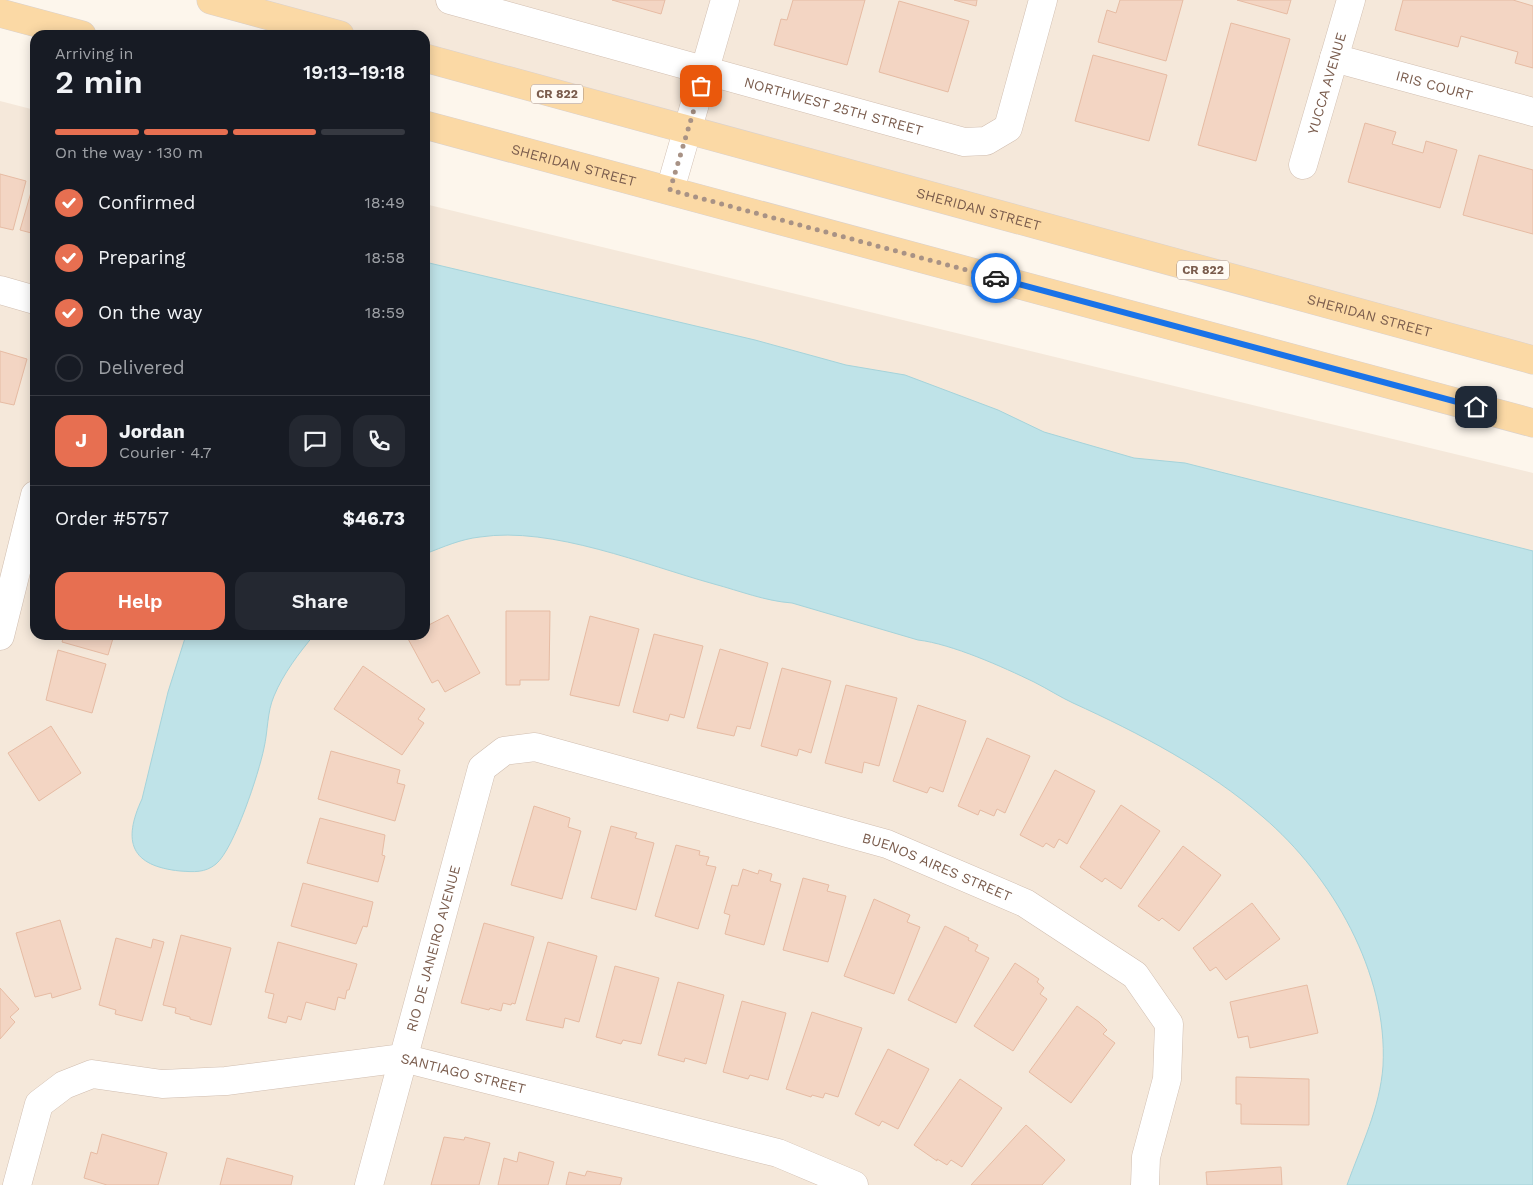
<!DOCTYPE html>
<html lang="en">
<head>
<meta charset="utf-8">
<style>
  :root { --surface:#171b24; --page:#242831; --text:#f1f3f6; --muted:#9ea1a6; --line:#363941; --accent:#e76f51 }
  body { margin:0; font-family:"Work Sans",sans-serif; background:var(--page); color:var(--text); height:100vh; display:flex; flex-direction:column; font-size:19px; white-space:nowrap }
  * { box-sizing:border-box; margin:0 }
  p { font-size:16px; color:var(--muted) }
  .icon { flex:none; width:28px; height:28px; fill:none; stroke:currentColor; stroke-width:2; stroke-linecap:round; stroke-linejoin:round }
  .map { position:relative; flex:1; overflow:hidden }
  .drawer { position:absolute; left:30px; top:30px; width:400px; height:610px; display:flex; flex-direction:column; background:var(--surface); border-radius:15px; box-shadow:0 2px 12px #0003 }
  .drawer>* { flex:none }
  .pin { position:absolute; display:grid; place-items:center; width:42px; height:42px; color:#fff; margin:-21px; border-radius:10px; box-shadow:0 2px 8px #0006 }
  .courier { position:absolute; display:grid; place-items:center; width:50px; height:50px; margin:-25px; border:4px solid #1a73e8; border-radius:50%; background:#fff; color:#222; box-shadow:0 1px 6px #0007 }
  .overview em { font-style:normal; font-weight:600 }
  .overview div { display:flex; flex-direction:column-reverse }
  .overview { display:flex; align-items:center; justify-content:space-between; height:85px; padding:0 25px }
  h1 { font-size:32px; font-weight:600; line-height:38px }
  .bar { display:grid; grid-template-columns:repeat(4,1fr); gap:8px 5px; align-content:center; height:60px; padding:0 25px }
  .bar i { height:6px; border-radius:4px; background:var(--line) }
  .bar .current { background:var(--accent) }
  .bar p { grid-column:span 4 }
  .line { display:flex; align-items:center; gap:12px; padding:0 25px; border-top:1px solid var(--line) }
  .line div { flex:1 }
  .round { display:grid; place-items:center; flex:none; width:52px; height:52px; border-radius:15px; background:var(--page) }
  ol { padding:0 25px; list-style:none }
  li { display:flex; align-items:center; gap:15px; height:55px }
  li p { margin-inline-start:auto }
  li .icon { padding:5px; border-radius:50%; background:var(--accent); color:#fff; stroke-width:4 }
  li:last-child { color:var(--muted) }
  li i { width:28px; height:28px; border:2px solid var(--line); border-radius:50% }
  .action { display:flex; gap:10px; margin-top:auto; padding:10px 25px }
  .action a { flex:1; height:58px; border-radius:15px; background:var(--accent); color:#fff; font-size:20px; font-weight:600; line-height:58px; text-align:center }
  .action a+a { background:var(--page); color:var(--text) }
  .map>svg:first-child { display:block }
  .residential { fill:#f5e8da }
  .water { fill:#bfe3e8; stroke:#a5d3da }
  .building { fill:#f3d5c3; stroke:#e6bba3 }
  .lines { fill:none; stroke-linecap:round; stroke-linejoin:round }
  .minor-casing { stroke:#d1beb0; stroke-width:29 }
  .major-casing { stroke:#dad1cd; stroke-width:29 }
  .minor { stroke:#fff; stroke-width:28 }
  .major { stroke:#fbd9a5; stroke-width:28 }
  .done { stroke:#a89285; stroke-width:5; stroke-dasharray:0 9 }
  .route { stroke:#1a73e8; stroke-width:6 }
  .labels { text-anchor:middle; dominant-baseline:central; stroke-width:5; stroke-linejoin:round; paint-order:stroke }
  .shield { fill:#fffaf3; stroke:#a28b7f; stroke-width:1 }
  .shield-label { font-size:12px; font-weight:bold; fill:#7a5c4d }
  .street-label { font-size:14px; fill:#7a5c4d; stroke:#fffaf3 }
</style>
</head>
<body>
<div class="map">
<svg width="1533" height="1185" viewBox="0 0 1533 1185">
  <rect width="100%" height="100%" fill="#fdf6ec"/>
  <!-- residential -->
  <path class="residential" d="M211,0H1533V360L425,58V35H340Z
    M0,101L35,110V635H425V204L1533,473V1185H0Z"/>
  <!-- water -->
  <path class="water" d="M425,262L755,340L846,365L905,375L998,410L1044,432L1134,458L1185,463L1533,551V1185H1347C1361,1146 1380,1108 1383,1066C1388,973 1332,876 1263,817C1208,769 1139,733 1073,703C1060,697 1048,689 1034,682C1003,667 952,644 918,640L792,603C765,601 740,591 714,584C645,565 552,526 480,537C461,539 443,547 425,554Z
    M186,635H314C299,653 283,674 274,696C267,712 268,731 264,748C259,773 234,849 216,864C205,873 194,872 180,871C131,866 122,842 142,799L168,692Z"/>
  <!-- building -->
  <path class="building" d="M612,0H665L661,14Z
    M793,0H865L847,65L774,45L781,19L787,20Z
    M954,0H977L976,6Z
    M1120,0H1183L1166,61L1098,42L1107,10L1116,13Z
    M1237,0H1291L1287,14Z
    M1403,0H1513L1533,6V68L1515,63L1518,52L1461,36L1458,47L1395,30Z
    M899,1L969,21L948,92L879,72Z
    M1231,23L1290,39L1256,161L1198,145Z
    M1093,55L1167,75L1149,141L1075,121Z
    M1365,123L1396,132L1392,144L1423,153L1426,141L1457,150L1440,208L1348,182Z
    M1479,155L1533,170V234L1463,215Z
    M0,174L26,181L13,230L0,227Z
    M34,182H35V234L20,230Z
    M0,351L27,359L14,405L0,402Z
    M506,611H550L549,680H520V685H506Z
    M448,615L480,673L445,692L438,680L432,683L407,637L425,635V627Z
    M590,616L639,629L619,706L570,695Z
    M654,634L703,646L684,718L670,714L668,721L633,712Z
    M64,635H114L108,655L62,642Z
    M720,649L768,663L750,729L737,726L734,736L697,728Z
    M58,650L106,664L92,713L46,700Z
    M363,666L425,709L418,719L424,723L402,755L334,709Z
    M782,668L831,681L811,753L799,749L797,756L761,746Z
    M846,685L897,698L879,766L864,762L862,773L825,763Z
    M918,705L966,721L943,792L930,787L927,793L893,781Z
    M51,726L81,773L39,801L8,753Z
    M987,738L1030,756L1005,813L997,809L994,816L980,810L978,815L958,806Z
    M331,751L400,770L397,783L405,785L395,821L318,799Z
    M1055,770L1095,791L1067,844L1059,839L1054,848L1046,843L1043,847L1020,835Z
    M1121,805L1160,831L1121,889L1105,878L1102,882L1080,867Z
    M534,806L570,818L568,827L581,831L562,899L511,885Z
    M320,818L385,835L382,855L385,856L378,882L307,863Z
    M611,826L637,833L635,838L654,843L636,910L591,898Z
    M676,845L700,851L699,855L709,857L706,865L716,867L698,929L655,916Z
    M1183,846L1221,875L1179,931L1162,918L1159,921L1138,906Z
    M743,869L758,874L759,870L772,874L770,881L781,884L764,945L725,934L730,915L724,913L732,885L738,886Z
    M803,878L829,885L827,891L846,896L828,962L783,950Z
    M303,883L373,902L367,927L363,926L356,944L291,926Z
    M874,899L910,915L907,922L920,927L894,994L844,976Z
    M1252,903L1280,939L1226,980L1216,967L1210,971L1193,948Z
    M60,920L81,989L52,998L51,993L35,997L16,933Z
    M484,923L534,937L515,1004L512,1003L511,1005L503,1003L501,1011L490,1008L489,1010L461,1003Z
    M945,926L969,938L968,940L978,945L975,951L989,958L956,1023L908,1000Z
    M181,935L231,948L211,1025L190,1019V1017L175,1013L176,1008L163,1005Z
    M116,938L151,948L153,939L164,942L142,1021L115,1014L116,1010L99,1005Z
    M278,942L357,964L349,990H347L345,999L338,997L335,1010L306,1002L301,1020L288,1016L286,1023L268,1018L274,994L265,992Z
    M548,942L597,956L579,1022L565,1018L563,1028L526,1020Z
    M1015,963L1039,979L1037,982L1044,988L1040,994L1047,999L1013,1051L974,1026Z
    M615,966L659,978L641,1044L623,1040L621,1044L596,1037Z
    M678,982L724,995L706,1064L685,1058L684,1062L658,1055Z
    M1307,985L1318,1033L1250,1048L1248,1036L1238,1038L1230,1002Z
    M0,988L19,1009L10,1017L15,1022L0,1039Z
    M742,1001L786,1013L768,1080L750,1075L748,1079L723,1072Z
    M1077,1006L1099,1022L1107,1030L1103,1034L1115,1043L1071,1103L1029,1072Z
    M812,1012L862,1028L838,1097L825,1093L823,1098L812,1095L811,1097L786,1089Z
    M888,1049L929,1069L898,1129L882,1121L879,1126L855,1114Z
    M1236,1077L1309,1079V1125L1241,1124V1104H1236Z
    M960,1079L1002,1108L962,1167L951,1160L947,1165L937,1159V1161L914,1145Z
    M1026,1125L1065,1160L1042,1185H971Z
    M102,1134L167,1153L158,1185H107L84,1178L91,1152L97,1154Z
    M444,1137L464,1140L465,1137L490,1143L479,1185H431Z
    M519,1152L554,1162L548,1185H498L504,1158L517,1162Z
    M227,1158L293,1176L291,1185H220Z
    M1281,1167L1282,1185H1207L1206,1172Z
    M587,1171L622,1178L620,1185H566L569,1172L585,1176Z"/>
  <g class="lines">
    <defs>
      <g id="minor">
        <path id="s1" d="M450,0L964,142L986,141L1008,128L1043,0"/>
        <path id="s2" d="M1334,58L1533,112"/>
        <path id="s3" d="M1303,165L1351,0"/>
        <path d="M670,190L725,0"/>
        <path d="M0,290L35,300"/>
        <path d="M0,636L35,495"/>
        <path id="s4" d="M17,1185L39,1104L64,1085L92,1074L162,1084L226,1081L403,1058L778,1153L854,1185"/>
        <path id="s5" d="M369,1185L482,768L504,751L535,747L887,844L1025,903L1135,975L1169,1024L1167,1079L1146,1157L1145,1185"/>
      </g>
      <g id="major">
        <path d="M211,0L340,35"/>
        <path d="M0,13L82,35"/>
        <path id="s6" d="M425,58L1533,360"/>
        <path id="s7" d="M425,125L1533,423"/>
      </g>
    </defs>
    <!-- minor casing -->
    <use href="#minor" class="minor-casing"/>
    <!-- major casing -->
    <use href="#major" class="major-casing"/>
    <!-- minor -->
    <use href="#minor" class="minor"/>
    <!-- major -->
    <use href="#major" class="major"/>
  </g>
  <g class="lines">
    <!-- done -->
    <path class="done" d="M701,86L670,190L996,278"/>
    <!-- route -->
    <path class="route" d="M996,278L1476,407"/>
  </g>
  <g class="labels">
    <!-- shield labels -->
    <g class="shield">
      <rect x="531" y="84.5" width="52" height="19" rx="4"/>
      <rect x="1177" y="260.5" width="52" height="19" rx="4"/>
    </g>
    <g class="shield-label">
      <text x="557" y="94">CR 822</text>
      <text x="1203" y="270">CR 822</text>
    </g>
    <!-- street labels -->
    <g class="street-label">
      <text stroke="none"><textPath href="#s3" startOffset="85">YUCCA AVENUE</textPath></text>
      <text stroke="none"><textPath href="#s2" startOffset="104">IRIS COURT</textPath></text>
      <text stroke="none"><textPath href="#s1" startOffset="398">NORTHWEST 25TH STREET</textPath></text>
      <text stroke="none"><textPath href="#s7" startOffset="154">SHERIDAN STREET</textPath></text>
      <text stroke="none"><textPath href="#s6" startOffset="574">SHERIDAN STREET</textPath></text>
      <text stroke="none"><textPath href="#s6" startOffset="979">SHERIDAN STREET</textPath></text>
      <text stroke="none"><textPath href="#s5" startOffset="911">BUENOS AIRES STREET</textPath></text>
      <text stroke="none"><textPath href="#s5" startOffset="245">RIO DE JANEIRO AVENUE</textPath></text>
      <text stroke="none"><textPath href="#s4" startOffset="521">SANTIAGO STREET</textPath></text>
    </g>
  </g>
</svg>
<div class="pin" style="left:701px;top:86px;background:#ea580c"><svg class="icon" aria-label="bag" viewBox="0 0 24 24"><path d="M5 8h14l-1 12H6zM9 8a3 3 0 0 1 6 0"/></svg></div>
<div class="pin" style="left:1476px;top:407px;background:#1f2937"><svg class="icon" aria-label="home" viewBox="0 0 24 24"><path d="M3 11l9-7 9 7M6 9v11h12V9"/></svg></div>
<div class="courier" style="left:996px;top:278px"><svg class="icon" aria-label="car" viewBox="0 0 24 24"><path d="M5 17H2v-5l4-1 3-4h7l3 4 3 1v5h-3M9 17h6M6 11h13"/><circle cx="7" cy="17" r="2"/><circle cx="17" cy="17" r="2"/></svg></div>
<section class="drawer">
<div class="overview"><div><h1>2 min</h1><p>Arriving in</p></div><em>19:13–19:18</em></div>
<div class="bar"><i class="current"></i><i class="current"></i><i class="current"></i><i></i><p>On the way · 130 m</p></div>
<ol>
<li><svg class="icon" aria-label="check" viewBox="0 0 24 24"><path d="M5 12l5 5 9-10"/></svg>Confirmed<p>18:49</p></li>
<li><svg class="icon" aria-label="check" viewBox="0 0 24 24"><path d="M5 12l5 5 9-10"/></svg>Preparing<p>18:58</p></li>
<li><svg class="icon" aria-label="check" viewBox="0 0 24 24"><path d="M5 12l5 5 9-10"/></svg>On the way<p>18:59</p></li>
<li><i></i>Delivered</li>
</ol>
<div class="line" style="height:90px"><b class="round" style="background:var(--accent);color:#fff">J</b><div><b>Jordan</b><p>Courier · 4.7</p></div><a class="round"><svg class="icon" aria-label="chat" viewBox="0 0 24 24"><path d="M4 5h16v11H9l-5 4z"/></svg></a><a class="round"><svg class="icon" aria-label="phone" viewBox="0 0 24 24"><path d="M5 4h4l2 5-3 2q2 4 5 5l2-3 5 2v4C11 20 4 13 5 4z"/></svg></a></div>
<div class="line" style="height:65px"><div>Order #5757</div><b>$46.73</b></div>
<div class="action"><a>Help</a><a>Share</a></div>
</section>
</div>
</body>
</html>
